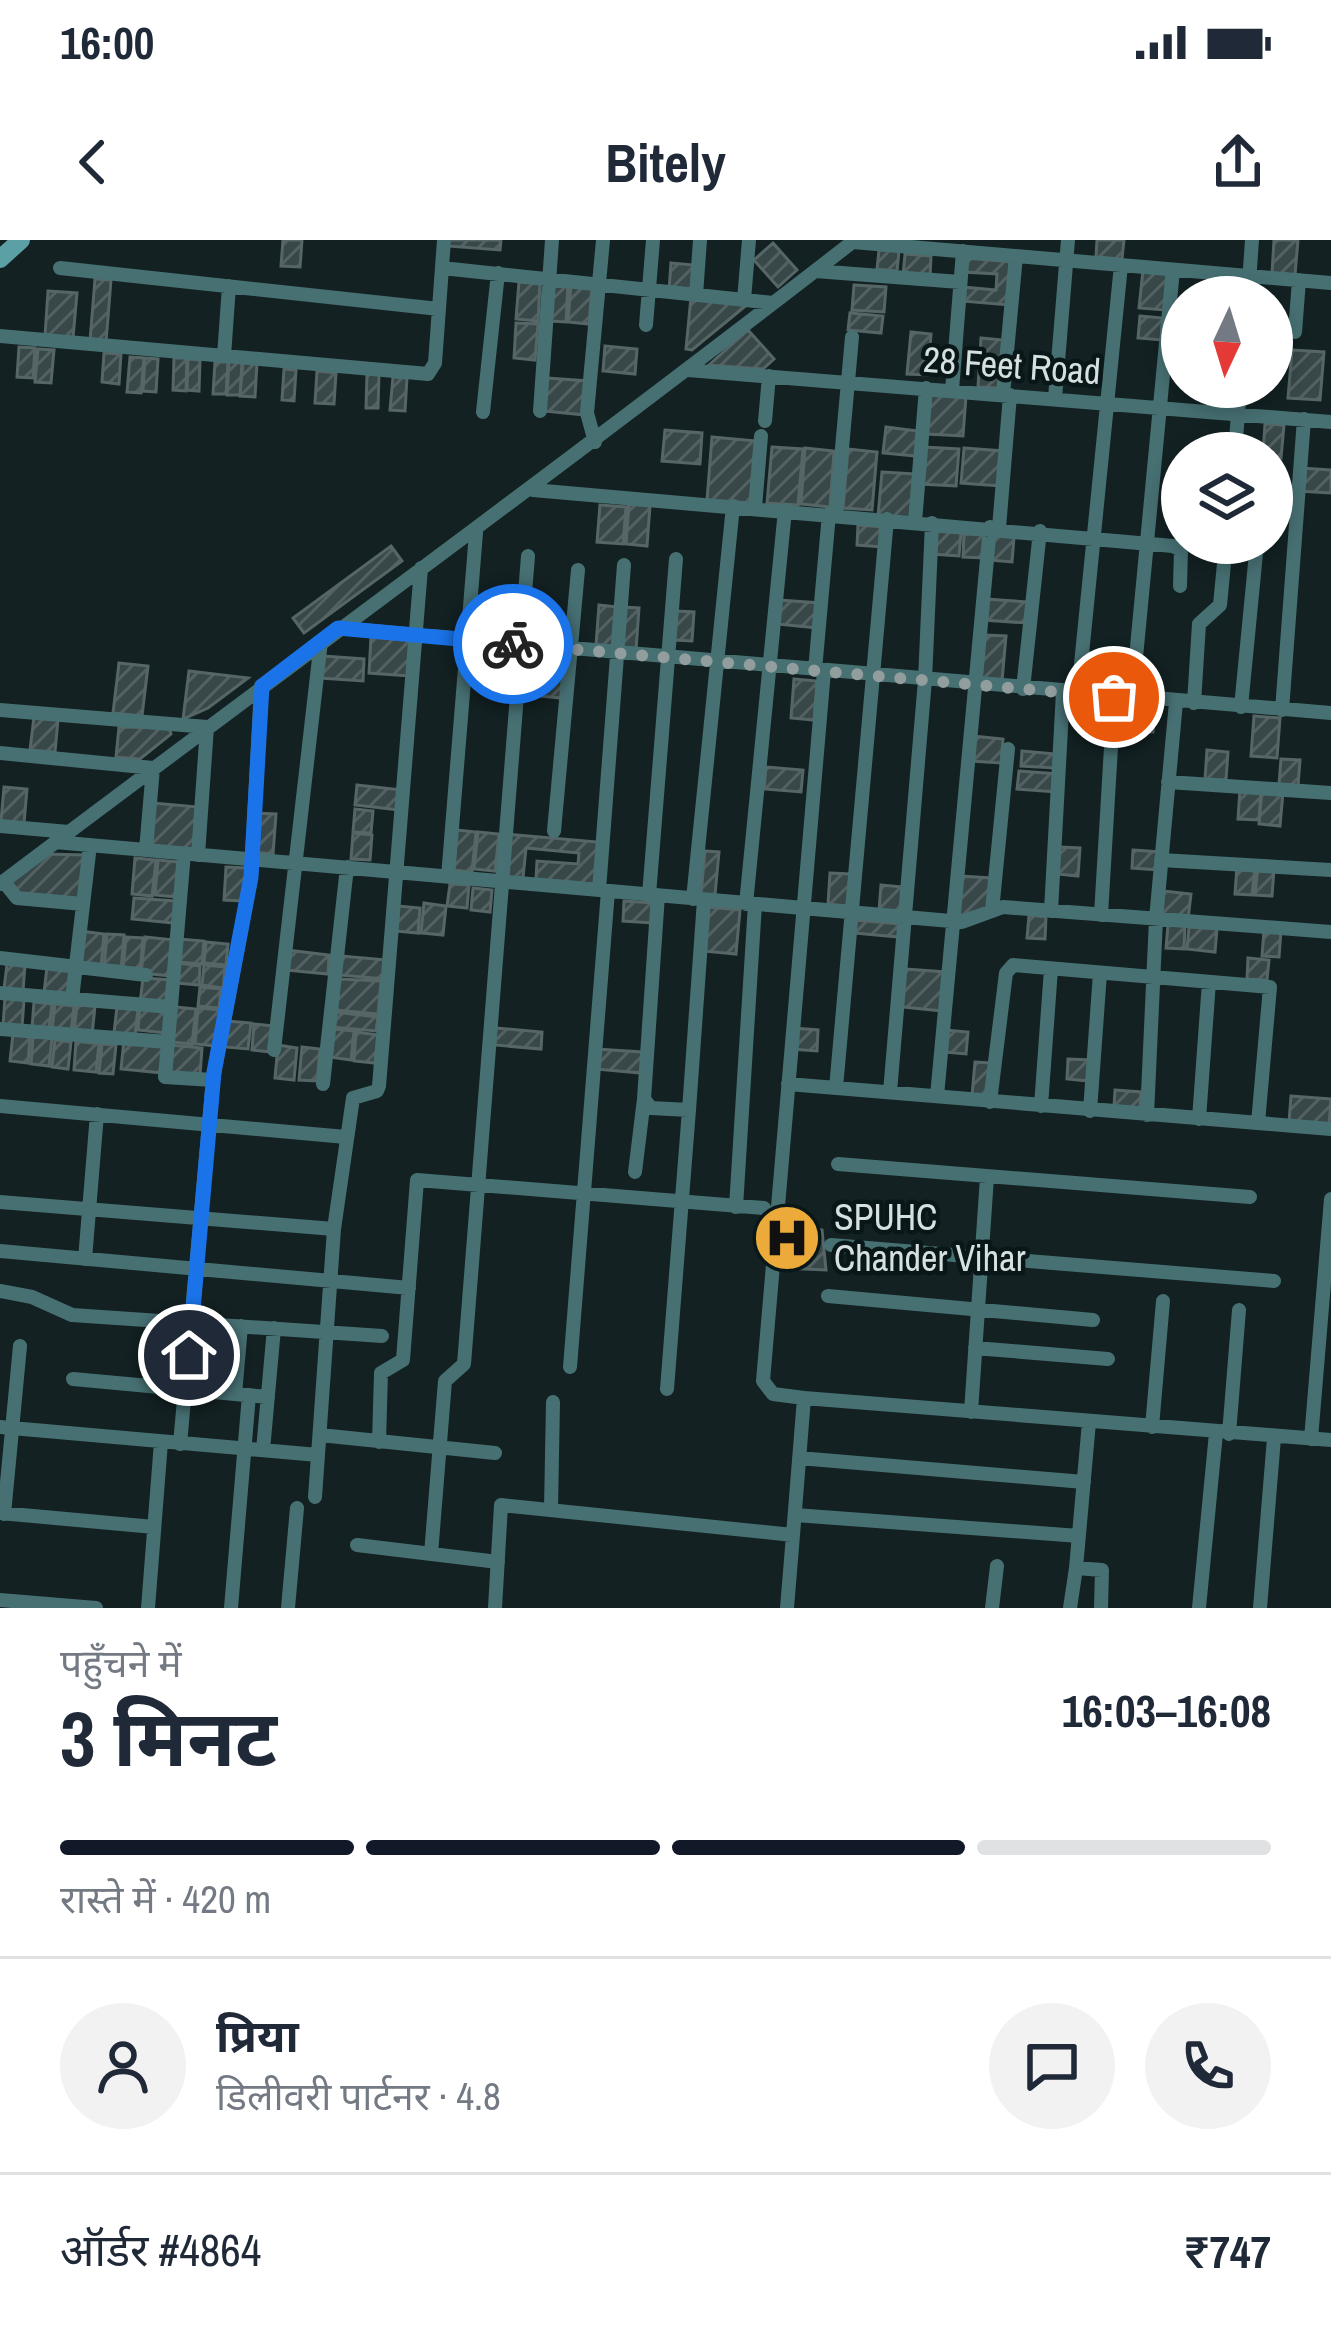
<!DOCTYPE html>
<html lang="hi">
<head>
<meta charset="utf-8">
<style>
  :root { --surface:#fff; --page:#f2f2f3; --text:#1f2937; --muted:#747a83; --line:#e0e1e3; --accent:#111827 }
  body { margin:0; font-family:"Archivo Narrow","Noto Sans Devanagari",sans-serif; background:var(--page); color:var(--text); height:100vh; display:flex; flex-direction:column; font-size:45px; white-space:nowrap }
  * { box-sizing:border-box; margin:0 }
  p { font-size:39px; color:var(--muted) }
  .icon { flex:none; width:66px; height:66px; fill:none; stroke:currentColor; stroke-width:2; stroke-linecap:round; stroke-linejoin:round }
  .map { position:relative; height:1368px; overflow:hidden }
  .side { display:flex; flex-direction:column; background:var(--surface); flex:1 }
  .side>* { flex:none }
  .needle { width:78px; rotate:184deg }
  .fabs { position:absolute; left:1161px; top:36px; display:grid; gap:24px }
  .fabs a { display:grid; place-items:center; width:132px; height:132px; border-radius:50%; background:var(--surface); box-shadow:0 6px 18px #0003; font-size:60px }
  .pin { position:absolute; display:grid; place-items:center; width:102px; height:102px; color:#fff; margin:-51px; border:6px solid #fff; border-radius:50%; box-shadow:0 3px 12px #0007 }
  .courier { position:absolute; display:grid; place-items:center; width:120px; height:120px; margin:-60px; border:9px solid #1a73e8; border-radius:50%; background:#fff; color:#222; box-shadow:0 3px 15px #0007 }
  .head em { font-style:normal; font-weight:700 }
  .head div { display:flex; flex-direction:column-reverse }
  .head { display:flex; align-items:center; justify-content:space-between; height:204px; padding:0 60px }
  h1 { font-size:78px; font-weight:700; line-height:90px }
  .bar { display:grid; grid-template-columns:repeat(4,1fr); gap:18px 12px; align-content:center; height:144px; padding:0 60px }
  .bar i { height:15px; border-radius:9px; background:var(--line) }
  .bar .selected { background:var(--accent) }
  .bar p { grid-column:span 4 }
  .line { display:flex; align-items:center; gap:30px; padding:0 60px; border-top:3px solid var(--line) }
  .line div { flex:1 }
  .round { display:grid; place-items:center; flex:none; width:126px; height:126px; border-radius:63px; background:var(--page) }
  .status { display:flex; justify-content:space-between; align-items:center; height:84px; padding:0 60px; background:var(--surface); direction:ltr }
  .status svg { height:33px; fill:currentColor }
  header { display:flex; justify-content:space-between; align-items:center; height:156px; padding:0 60px; background:var(--surface); font-size:54px; font-weight:700 }
  .map>svg:first-child { display:block }
  .building { fill:url(#building-hatch); stroke:#566667; stroke-width:3 }
  .lines { fill:none; stroke-linecap:round; stroke-linejoin:round }
  .street { stroke:#477073; stroke-width:14 }
  .secondary { stroke:#5ba0a4; stroke-width:18 }
  .done { stroke:#929d9e; stroke-width:12; stroke-dasharray:0 21.6 }
  .route { stroke:#1a73e8; stroke-width:15 }
  .labels { text-anchor:middle; dominant-baseline:central; stroke-width:9; stroke-linejoin:round; paint-order:stroke }
  .street-label { font-size:36px; fill:#d7e0e1; stroke:#091718 }
  .poi-label { font-size:36px; fill:#d7e0e1; stroke:#091718; text-anchor:start }
</style>
</head>
<body>
<div class="status"><b>16:00</b><svg viewBox="0 0 49 12"><path d="M0 12V9h3v3zM5 12V6h3v6zM10 12V3h3v9zM15 12V0h3v12zM26 1h20v11H26zM47 4h2v5h-2z"/></svg></div>
<header><svg class="icon" aria-label="back" viewBox="0 0 24 24"><path d="M15 5l-7 7 7 7"/></svg>Bitely<svg class="icon" aria-label="share" viewBox="0 0 24 24"><path d="M12 15V3M7 8l5-5 5 5M5 13v7h14v-7"/></svg></header>
<div class="map">
<svg width="1331" height="1368" viewBox="0 0 1331 1368">
  <defs>
    <pattern id="building-hatch" width="6" height="6" patternUnits="userSpaceOnUse" patternTransform="scale(3)"><rect width="6" height="6" fill="#384748"/><path d="M-1 1l2-2M0 6l6-6M5 7l2-2" fill="none" stroke="#546162"/></pattern>
  </defs>
  <rect width="100%" height="100%" fill="#132122"/>
  <!-- building -->
  <path class="building" d="M283,0H302L300,27L281,26Z
    M448,0H501L500,10L447,6Z
    M1097,0H1124L1122,19L1096,17Z
    M1274,0H1298L1295,35L1272,33Z
    M773,3L797,30L778,47L754,20Z
    M879,10L899,11L897,31L877,29Z
    M905,14L931,16L930,38L903,36Z
    M965,18L1012,22L1009,65L961,61L962,47L996,50L997,34L964,32Z
    M671,23L694,25L692,52L669,50Z
    M1143,30L1167,32L1164,70L1139,68Z
    M95,39L111,40L106,102L90,101Z
    M519,42L540,44L538,81L516,79Z
    M553,42L568,43L566,82L551,81Z
    M571,44L592,46L589,84L568,82Z
    M854,45L886,47L884,72L852,70Z
    M48,51L77,53L73,98L45,96Z
    M691,57L749,63L692,110L686,109Z
    M850,73L883,76L881,93L848,90Z
    M1140,76L1163,78L1161,100L1138,98Z
    M516,83L538,84L535,120L514,118Z
    M748,90L774,119L763,129L709,125Z
    M911,92L931,94L928,135L907,134Z
    M981,98L1003,100L999,148L978,147Z
    M605,106L637,109L635,134L603,131Z
    M19,107L35,108L33,138L17,137Z
    M38,109L54,110L51,143L35,142Z
    M1292,110L1324,112L1320,160L1288,158Z
    M104,113L121,114L119,144L102,142Z
    M130,117L144,118L141,153L127,152Z
    M145,118L158,119L156,152L143,151Z
    M174,118H187L186,151L173,150Z
    M188,119L200,120L199,151L187,150Z
    M229,121L242,122L240,155H227Z
    M215,122H228L226,154H213Z
    M243,122L257,123L255,157L240,156Z
    M284,129L296,130L294,161L282,160Z
    M317,131L336,133L334,164L315,163Z
    M367,134H379L378,168H366Z
    M393,137L407,138L405,171L390,170Z
    M547,138L588,141L585,175L544,171Z
    M931,153L966,156L963,196L927,194Z
    M1265,184L1284,185L1281,218L1263,213Z
    M886,187L918,191L916,216L883,213Z
    M665,190L702,193L700,224L662,221Z
    M712,197L757,201L752,263L707,260Z
    M772,207L803,209L798,265L767,263Z
    M923,207L959,209L956,246L920,244Z
    M805,208L834,211L830,267L801,264Z
    M964,208L1003,211L1000,246L961,243Z
    M848,209L877,212L872,270L843,268Z
    M1301,228L1331,230V253L1299,251Z
    M882,232L914,234L910,278L878,276Z
    M629,264L650,266L647,306L626,304Z
    M600,265L626,267L623,304L597,302Z
    M858,285L883,287L882,307L857,305Z
    M934,291L961,293L959,316L932,314Z
    M964,294L984,295L983,318L963,317Z
    M990,295L1014,297L1012,322L988,320Z
    M391,306L402,321L304,393L293,378Z
    M986,359L1028,362L1027,383L984,380Z
    M779,360L820,363L818,388L777,384Z
    M599,365L618,367L615,406L596,405Z
    M622,367L639,368L636,410L619,408Z
    M676,371L694,372L692,401L674,400Z
    M985,395L1006,396L1002,441L981,439Z
    M371,397L411,400L409,436L369,433Z
    M519,413L539,414L536,456L516,454Z
    M542,414L564,416L561,458L539,456Z
    M323,416L364,419L363,441L321,438Z
    M1087,418L1107,419L1105,450L1084,449Z
    M1110,421L1132,423L1129,452L1108,450Z
    M119,423L148,426L142,476L113,473Z
    M189,431L248,438L208,468L183,479Z
    M794,439L817,441L814,480L791,478Z
    M1138,468L1155,469L1153,492L1136,491Z
    M1254,476L1280,478L1277,518L1251,516Z
    M34,477L58,480L55,512L30,510Z
    M119,487L169,488L171,494L140,519L116,517Z
    M973,496L1003,499L1001,523L971,521Z
    M1207,510L1228,512L1226,540L1205,539Z
    M1022,511L1056,514L1055,528L1021,526Z
    M1281,519L1300,520L1298,546L1279,544Z
    M766,527L803,530L801,552L764,549Z
    M1019,531L1058,534L1056,552L1017,549Z
    M357,545L402,550L400,570L355,565Z
    M4,547L27,549L24,583L1,581Z
    M1240,549L1261,550L1259,580L1238,579Z
    M1262,550L1283,552L1280,586L1259,584Z
    M153,563L198,567L194,612L150,608Z
    M355,569L373,571L371,593L353,592Z
    M254,573L276,574L273,614L251,612Z
    M457,590L476,592L472,632L453,630Z
    M478,592L499,594L495,631L474,629Z
    M353,593L372,595L370,620L351,619Z
    M505,594L598,602L595,644L536,639L537,621L578,624L579,613L526,608L523,638L501,637Z
    M1059,607L1080,608L1078,636L1057,634Z
    M1133,610L1160,612L1159,630L1132,628Z
    M705,611L719,612L715,655L701,654Z
    M45,614L85,615L81,661L13,655L7,643Z
    M135,618L156,620L152,656L132,654Z
    M158,620L179,622L177,657L155,655Z
    M1237,626L1255,627L1252,655L1235,654Z
    M226,627L246,628L243,661L224,660Z
    M1258,627L1274,629L1272,656L1255,655Z
    M830,633L850,634L847,666L828,664Z
    M960,636L991,638L988,668L959,676Z
    M450,644L469,645L467,668L447,666Z
    M881,645L903,647L901,673L879,671Z
    M473,648L492,650L490,672L471,670Z
    M1163,651L1191,654L1188,679L1161,676Z
    M134,658L175,661L174,683L132,679Z
    M624,661L654,663L652,683L623,681Z
    M424,663L446,666L443,695L421,693Z
    M398,666L420,668L418,693L395,691Z
    M707,667L740,670L736,714L703,711Z
    M1029,675L1046,677L1045,699L1027,698Z
    M854,680L900,684L899,697L853,693Z
    M1168,685L1185,686L1184,709L1166,708Z
    M1189,687L1217,689L1215,712L1187,709Z
    M1264,690L1281,691L1279,717L1262,716Z
    M80,691L104,694L101,727L77,725Z
    M107,694L124,695L121,730L104,728Z
    M126,697L143,698L140,731L123,729Z
    M145,697L175,700L171,736L141,733Z
    M179,699L204,701L202,724L177,722Z
    M206,702L228,704L226,725L204,723Z
    M287,710L329,715L328,734L285,730Z
    M341,716L387,720L385,739L339,735Z
    M1248,718L1269,720L1267,740L1247,739Z
    M178,723L200,726L199,745L176,743Z
    M7,724L25,725L23,751L4,749Z
    M204,725L225,727L223,748L202,745Z
    M47,727L74,730L72,756L44,753Z
    M905,729L946,732L943,771L902,767Z
    M143,738L171,740L168,766L140,763Z
    M339,739L381,741L378,774L336,770Z
    M200,747L221,749L219,768L198,766Z
    M5,758L24,760L22,787L3,785Z
    M34,762L52,764L49,789L32,788Z
    M55,764L74,766L71,792L52,790Z
    M77,765L95,766L92,795L74,793Z
    M140,766L169,769L166,793L138,790Z
    M117,767L138,769L135,795L114,793Z
    M176,767L196,769L192,804L172,802Z
    M198,768L221,770L217,806L195,804Z
    M334,772L378,777L376,791L332,787Z
    M227,781L251,783L248,809L225,807Z
    M254,784L275,786L272,812L252,810Z
    M496,788L542,792L541,809L495,805Z
    M793,788L818,790L817,811L791,809Z
    M333,789L354,791L351,820L330,817Z
    M945,790L968,792L966,814L943,812Z
    M356,792L378,795L375,823L354,821Z
    M13,794L30,796L28,823L10,821Z
    M33,797L52,798L49,826L31,824Z
    M55,800L71,802L68,829L52,827Z
    M124,800L165,804L163,833L121,829Z
    M76,801L99,804L96,832L74,830Z
    M102,804L116,805L113,834L99,833Z
    M170,805L202,808L200,835L167,832Z
    M278,805L297,808L294,840L275,838Z
    M302,807L320,809L317,841L299,840Z
    M596,809L642,812L641,833L595,829Z
    M1068,819L1091,820L1089,841L1067,839Z
    M975,822L990,823L988,857L972,855Z
    M1115,850L1141,852L1140,868L1114,866Z
    M1291,856L1331,859L1329,885L1289,882Z
    M785,982L822,990L826,1030L783,1028Z"/>
  <g class="lines">
    <!-- street -->
    <path class="street" d="M853,2L1331,43
      M60,28L439,69
      M442,28L773,63
      M815,31L960,42
      M696,55L700,0
      M1248,57L1252,0
      M744,60L749,0
      M646,85L653,0
      M1295,92L1299,40
      M0,96L428,134L435,123L444,0
      M224,116L229,46
      M688,130L1331,182
      M952,150L963,11
      M1003,154L1016,16
      M1055,158L1068,0
      M540,171L552,0
      M483,172L498,33
      M765,181L769,136
      M595,202L587,173L603,0
      M1235,213L1240,147
      M533,250L1173,306L1181,310L1180,346
      M755,268L761,196
      M836,275L852,97
      M915,282L926,148
      M999,288L1010,155
      M338,388L1331,473
      M815,430L829,274
      M1023,449L1040,291
      M1078,454L1121,25
      M1132,459L1173,30
      M1194,463L1199,384L1220,365L1226,303
      M1241,467L1257,303
      M0,470L207,487
      M1282,470L1304,179
      M0,513L153,528L146,610
      M1168,542L1331,553
      M0,586L69,592
      M554,591L578,330
      M55,602L962,682L1003,667L1331,692
      M184,613L165,837L213,840
      M198,615L207,487
      M1161,620L1331,630
      M448,637L476,293
      M3,641L17,658L83,664
      M0,644C285,429 573,219 855,0
      M599,650L624,325
      M649,655L676,319
      M658,655L644,859L651,868L689,870L667,1149
      M693,659L733,266
      M746,664L785,270
      M992,671L1008,509
      M1051,671L1063,452
      M1101,675L1114,457
      M0,718L146,735
      M0,753L171,767
      M72,759L90,605
      M0,789L168,802
      M274,810L321,401
      M323,844L347,627
      M788,844L1331,889
      M836,848L887,279
      M890,852L925,440L932,283
      M937,856L990,287
      M990,862L1006,733L1013,725L1270,747L1258,883
      M0,866L346,897
      M1041,866L1051,729
      M689,870L704,660
      M1090,871L1100,733
      M1147,875L1156,679L1176,462
      M1199,879L1209,742
      M838,924L1250,957
      M635,932L644,859
      M0,962L334,989L318,1215L0,1187
      M736,967L755,664
      M334,989L353,858L377,851L379,846L421,328
      M831,1005L1274,1041
      M0,1011L409,1048
      M85,1019L97,874
      M0,1051L32,1057L72,1075L382,1096
      M828,1056L1093,1080
      M975,1108L1108,1119
      M570,1127L608,651
      M73,1139L268,1157
      M235,1154L241,1086
      M804,1158L773,1154L763,1141L824,431
      M971,1172L987,937
      M1089,1182L1076,1328L1102,1330L1101,1368
      M1152,1187L1163,1061
      M1229,1194L1239,1070
      M320,1195L495,1213
      M1311,1199L1331,959
      M379,1202L381,1133L403,1120L417,940L764,968
      M180,1204L213,840L251,637L261,446
      M263,1210L274,1088
      M799,1218L1084,1242
      M315,1257L318,1215
      M551,1269L553,1162
      M0,1273L154,1287
      M4,1274L20,1106
      M795,1275L1079,1296
      M357,1305L498,1322
      M431,1314L445,1141L464,1124L528,316
      M0,1360L96,1368
      M148,1368L161,1202
      M231,1368L249,1155
      M288,1368L297,1268
      M495,1368L501,1265L793,1295L804,1158L1331,1200
      M787,1368L793,1295
      M992,1368L997,1326
      M1070,1368L1076,1328
      M1199,1368L1216,1193
      M1260,1368L1274,1198"/>
    <!-- secondary -->
    <path class="secondary" d="M0,19L21,0"/>
  </g>
  <g class="lines">
    <!-- done -->
    <path class="done" d="M513,404L1114,457"/>
    <!-- route -->
    <path class="route" d="M189,1115L214,832L251,637L262,446L338,388L513,404"/>
  </g>
  <!-- icons -->
  <defs>
    <symbol id="hospital-disc" viewBox="-11 -11 22 22"><circle r="9.5" fill="#ebaa39" stroke="#091718"/><path d="M-5-5h3v3.5h4V-5h3V5h-3V1.5h-4V5h-3Z" fill="#111"/></symbol>
  </defs>
  <g fill-rule="evenodd">
    <use href="#hospital-disc" x="749" y="960" width="76" height="76"/>
  </g>
  <g class="labels">
    <!-- street labels -->
    <g class="street-label">
      <text transform="translate(1012 125) rotate(4)">28 Feet Road</text>
    </g>
    <!-- poi labels -->
    <g class="poi-label">
      <text x="834" y="977">SPUHC<tspan x="834" dy="41">Chander Vihar</tspan></text>
    </g>
  </g>
</svg>
<div class="fabs">
<a><svg class="needle" viewBox="-14 -14 28 28"><path d="M0-13l5 13h-10z" fill="#e53935"/><path d="M0 13l5-13h-10z" fill="#747a83"/></svg></a>
<a><svg class="icon" aria-label="layers" viewBox="0 0 24 24"><path d="M12 4l9 5-9 5-9-5zM3 14l9 5 9-5"/></svg></a>
</div>
<div class="pin" style="left:1114px;top:457px;background:#ea580c"><svg class="icon" aria-label="bag" viewBox="0 0 24 24"><path d="M5 8h14l-1 12H6zM9 8a3 3 0 0 1 6 0"/></svg></div>
<div class="pin" style="left:189px;top:1115px;background:#1f2937"><svg class="icon" aria-label="home" viewBox="0 0 24 24"><path d="M3 11l9-7 9 7M6 9v11h12V9"/></svg></div>
<div class="courier" style="left:513px;top:404px"><svg class="icon" aria-label="bike" viewBox="0 0 24 24"><circle cx="6" cy="16" r="4"/><circle cx="18" cy="16" r="4"/><path d="M6 16l4-8h5l3 8M10 8l3 8H6M13 5h3"/></svg></div>
</div>
<section class="side">
<div class="head"><div><h1>3 मिनट</h1><p>पहुँचने में</p></div><em>16:03–16:08</em></div>
<div class="bar"><i class="selected"></i><i class="selected"></i><i class="selected"></i><i></i><p>रास्ते में · 420 m</p></div>
<div class="line" style="height:216px"><a class="round"><svg class="icon" aria-label="person" viewBox="0 0 24 24"><circle cx="12" cy="8" r="4"/><path d="M4 21q1-7 8-7t8 7"/></svg></a><div><b>प्रिया</b><p>डिलीवरी पार्टनर · 4.8</p></div><a class="round"><svg class="icon" aria-label="chat" viewBox="0 0 24 24"><path d="M4 5h16v11H9l-5 4z"/></svg></a><a class="round"><svg class="icon" aria-label="phone" viewBox="0 0 24 24"><path d="M5 4h4l2 5-3 2q2 4 5 5l2-3 5 2v4C11 20 4 13 5 4z"/></svg></a></div>
<div class="line" style="height:156px"><div>ऑर्डर #4864</div><b>₹747</b></div>
</section>
</body>
</html>
